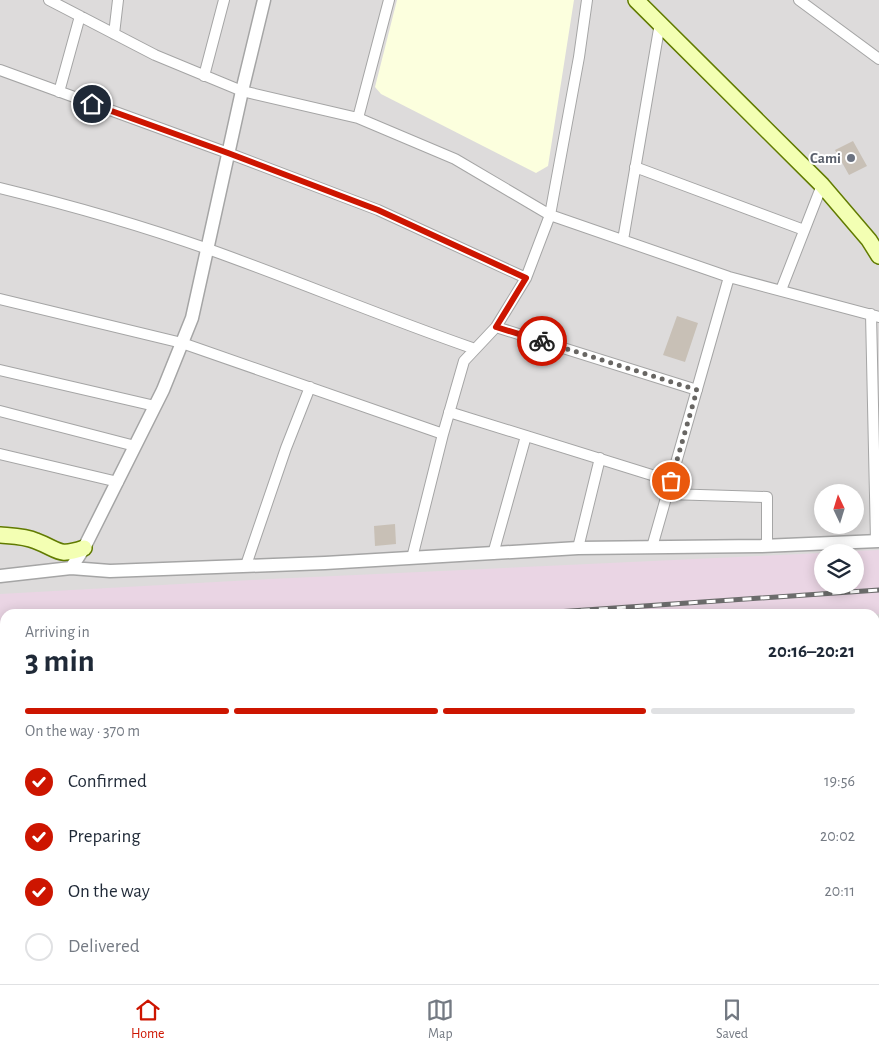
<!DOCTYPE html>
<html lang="en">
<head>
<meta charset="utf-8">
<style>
  :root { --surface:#fff; --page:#f6f6f7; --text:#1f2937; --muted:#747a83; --line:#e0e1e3; --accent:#cd1500 }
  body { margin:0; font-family:"Alegreya Sans",sans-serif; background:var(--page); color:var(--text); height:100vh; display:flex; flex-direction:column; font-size:19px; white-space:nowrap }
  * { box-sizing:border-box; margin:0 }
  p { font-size:16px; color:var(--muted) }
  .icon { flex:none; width:28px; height:28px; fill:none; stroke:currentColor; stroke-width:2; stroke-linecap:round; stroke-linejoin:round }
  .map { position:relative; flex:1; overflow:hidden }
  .side { position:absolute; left:0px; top:609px; width:880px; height:376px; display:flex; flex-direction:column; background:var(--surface); border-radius:15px 15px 0 0; box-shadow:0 2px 12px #0003 }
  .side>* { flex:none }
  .needle { width:32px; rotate:356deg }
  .controls { position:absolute; left:814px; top:484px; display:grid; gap:10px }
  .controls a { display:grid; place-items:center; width:50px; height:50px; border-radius:50%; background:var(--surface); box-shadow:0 2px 12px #0003; font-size:25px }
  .pin { position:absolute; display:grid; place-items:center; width:42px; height:42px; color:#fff; margin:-21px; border:2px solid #fff; border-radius:50%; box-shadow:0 1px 5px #0007 }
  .courier { position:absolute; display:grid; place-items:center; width:50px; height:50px; margin:-25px; border:4px solid #cd1500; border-radius:50%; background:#fff; color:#222; box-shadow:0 1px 6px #0007 }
  .summary em { font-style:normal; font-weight:700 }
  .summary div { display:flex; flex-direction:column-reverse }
  .summary { display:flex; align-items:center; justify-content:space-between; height:85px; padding:0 25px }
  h1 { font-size:32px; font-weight:700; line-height:38px }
  .bar { display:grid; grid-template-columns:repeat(4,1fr); gap:8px 5px; align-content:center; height:60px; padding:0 25px }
  .bar i { height:6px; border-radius:4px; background:var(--line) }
  .bar .active { background:var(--accent) }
  .bar p { grid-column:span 4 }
  ol { padding:0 25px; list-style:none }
  li { display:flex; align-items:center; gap:15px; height:55px }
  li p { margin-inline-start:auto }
  li .icon { padding:5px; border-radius:50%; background:var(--accent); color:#fff; stroke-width:4 }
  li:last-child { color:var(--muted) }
  li i { width:28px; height:28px; border:2px solid var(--line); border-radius:50% }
  .tab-bar { display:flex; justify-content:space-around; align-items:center; height:70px; border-top:1px solid var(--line); background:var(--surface); font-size:14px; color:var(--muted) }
  .tab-bar a { display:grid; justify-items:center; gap:2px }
  .tab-bar .active { color:var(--accent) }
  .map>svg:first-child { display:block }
  .residential { fill:#dddbdb; fill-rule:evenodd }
  .education { fill:#fcffde }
  .railway { fill:#ead5e4 }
  .building { fill:#c8c0b6 }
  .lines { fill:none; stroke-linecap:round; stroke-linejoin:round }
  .minor-casing { stroke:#a5a5a5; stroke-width:12 }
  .tertiary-casing { stroke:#a5a5a5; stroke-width:15 }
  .secondary-casing { stroke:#617b00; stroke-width:18 }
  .trunk-casing { stroke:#ea1548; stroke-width:20 }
  .minor { stroke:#fff; stroke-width:10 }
  .tertiary { stroke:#fff; stroke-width:12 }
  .secondary { stroke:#f3ffb3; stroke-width:15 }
  .trunk { stroke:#f6b294; stroke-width:18 }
  .rail-casing { stroke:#6c6c6c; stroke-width:5 }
  .rail { stroke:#fff; stroke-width:3; stroke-dasharray:9; stroke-linecap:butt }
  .done { stroke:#686663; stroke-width:5; stroke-dasharray:0 9 }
  .route { stroke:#cd1500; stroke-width:6 }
  .worship-dot { fill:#6b7280; stroke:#fff; stroke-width:2 }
  .labels { text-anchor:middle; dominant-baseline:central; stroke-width:4; stroke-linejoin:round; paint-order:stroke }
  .worship-label { font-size:15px; font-weight:bold; fill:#5b616d; stroke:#fff; text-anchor:end }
</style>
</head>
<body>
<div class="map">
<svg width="879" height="984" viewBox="0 0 879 984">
  <rect width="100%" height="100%" fill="#f0ede4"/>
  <!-- residential -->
  <path class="residential" d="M0,0H879V984H0ZM822,492H855V525H822ZM822,552H855V585H822ZM5,614H875V980H5Z"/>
  <!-- education -->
  <path class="education" d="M397,0H574L548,166L536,173L381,94L375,87Z"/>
  <!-- railway -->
  <path class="railway" d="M879,550V614H5V708L0,709V594L270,579L822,553V585H855V552H830Z"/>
  <!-- building -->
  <path class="building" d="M853,141L867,166L849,175L835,150Z
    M677,316L698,323L685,362L663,355Z
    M395,524L396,544L375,546L374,526Z"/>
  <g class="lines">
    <defs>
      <path id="minor" d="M49,0L155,55L242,91L358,118L455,159L550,215L729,277L879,317
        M799,0L879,59
        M114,34L118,0
        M0,70L228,153L378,210L526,278
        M204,76L224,0
        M59,92L80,16
        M358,118L389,0
        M635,167L804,230
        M0,188C70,205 140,225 208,249C298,281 385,318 475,349
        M623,240L660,23
        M781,290L822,185
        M0,299L182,343L443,434
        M871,314L876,541
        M496,327L697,390
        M0,370L155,406
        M0,411L135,446
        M449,412L671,481
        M0,454L118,482
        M668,494L767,497V546
        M652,547L729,277
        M578,548L600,458
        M493,554L526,436
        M412,558L443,434L464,361L496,327L526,278L550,215L579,57L587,0
        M246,565L286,448L310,387
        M0,910L5,912
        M151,980L154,984
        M194,984L201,980
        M283,984L290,980
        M376,984V980
        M636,984L637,980"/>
      <path id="tertiary" d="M71,568L110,571L325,563L578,548L761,546L879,541
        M0,576L71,568L84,548L163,390L192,318L242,91L264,0"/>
      <path id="secondary" d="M636,0L822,185L869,240L879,256
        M0,535C11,536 25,536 36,541C60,550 57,557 84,548
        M473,984V980
        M484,984V980"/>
      <path id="trunk" d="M875,687H879
        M875,704H879
        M49,984L56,980
        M99,984L106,980"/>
    </defs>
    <!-- minor casing -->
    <use href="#minor" class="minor-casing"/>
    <!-- tertiary casing -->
    <use href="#tertiary" class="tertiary-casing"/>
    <!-- secondary casing -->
    <use href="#secondary" class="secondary-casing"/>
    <!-- trunk casing -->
    <use href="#trunk" class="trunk-casing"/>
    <!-- minor -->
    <use href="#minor" class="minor"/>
    <!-- tertiary -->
    <use href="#tertiary" class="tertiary"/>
    <!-- secondary -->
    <use href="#secondary" class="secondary"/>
    <!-- trunk -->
    <use href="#trunk" class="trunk"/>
    <defs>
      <path id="rail" d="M527,614L879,590
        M0,649H5"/>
    </defs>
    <!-- rail casing -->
    <use href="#rail" class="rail-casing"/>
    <!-- rail -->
    <use href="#rail" class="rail"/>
  </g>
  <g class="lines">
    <!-- done -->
    <path class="done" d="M542,341L697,390L671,481"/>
    <!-- route -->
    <path class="route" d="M92,104L228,153L378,210L526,278L496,327L542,341"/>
  </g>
  <!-- markers -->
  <circle class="worship-dot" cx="851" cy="158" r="5"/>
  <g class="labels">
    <!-- worship labels -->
    <g class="worship-label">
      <text x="841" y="158">Cami</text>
    </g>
  </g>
</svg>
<div class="controls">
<a><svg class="needle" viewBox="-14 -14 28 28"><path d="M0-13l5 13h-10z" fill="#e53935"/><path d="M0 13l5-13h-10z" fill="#747a83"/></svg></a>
<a><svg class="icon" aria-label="layers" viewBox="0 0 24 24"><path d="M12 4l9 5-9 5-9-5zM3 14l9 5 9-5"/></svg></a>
</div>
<div class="pin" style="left:671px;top:481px;background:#ea580c"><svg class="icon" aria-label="bag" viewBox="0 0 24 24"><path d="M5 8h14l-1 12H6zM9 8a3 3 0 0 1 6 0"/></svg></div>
<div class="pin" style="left:92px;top:104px;background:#1f2937"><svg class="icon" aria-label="home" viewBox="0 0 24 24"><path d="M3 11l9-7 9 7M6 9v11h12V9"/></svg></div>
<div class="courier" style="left:542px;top:341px"><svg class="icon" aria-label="bike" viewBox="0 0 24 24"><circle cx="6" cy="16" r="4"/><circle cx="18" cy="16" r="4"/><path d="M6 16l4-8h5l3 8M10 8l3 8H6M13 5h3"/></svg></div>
<section class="side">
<div class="summary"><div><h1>3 min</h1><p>Arriving in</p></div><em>20:16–20:21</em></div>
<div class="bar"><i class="active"></i><i class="active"></i><i class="active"></i><i></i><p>On the way · 370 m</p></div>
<ol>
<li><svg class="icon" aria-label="check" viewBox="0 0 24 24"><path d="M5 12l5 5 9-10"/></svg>Confirmed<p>19:56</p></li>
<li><svg class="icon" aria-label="check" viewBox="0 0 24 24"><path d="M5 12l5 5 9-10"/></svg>Preparing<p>20:02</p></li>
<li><svg class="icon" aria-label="check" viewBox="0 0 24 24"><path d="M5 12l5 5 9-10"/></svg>On the way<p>20:11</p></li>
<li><i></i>Delivered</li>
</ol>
</section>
</div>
<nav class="tab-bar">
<a class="active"><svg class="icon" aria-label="home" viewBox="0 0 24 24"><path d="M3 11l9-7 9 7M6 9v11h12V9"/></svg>Home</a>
<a><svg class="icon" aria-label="map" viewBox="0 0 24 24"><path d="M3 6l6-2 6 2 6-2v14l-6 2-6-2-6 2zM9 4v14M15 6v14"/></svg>Map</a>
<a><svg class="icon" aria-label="saved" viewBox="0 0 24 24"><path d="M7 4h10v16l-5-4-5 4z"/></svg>Saved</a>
</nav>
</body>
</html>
